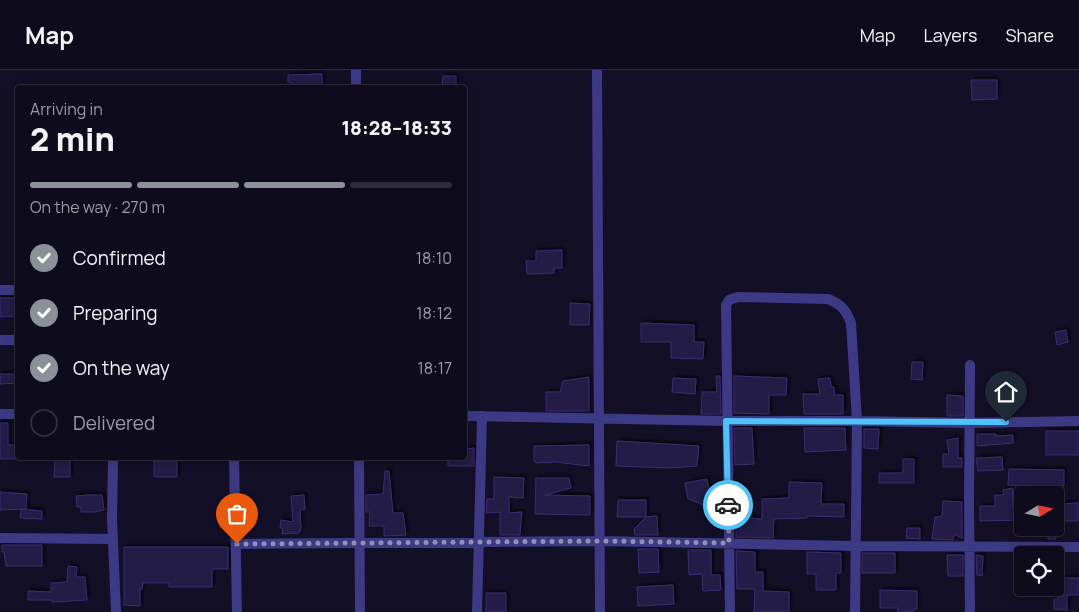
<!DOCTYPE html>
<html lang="en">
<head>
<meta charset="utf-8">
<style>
  :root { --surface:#0e0b1c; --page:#171425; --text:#f1f3f6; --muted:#9b9ba3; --line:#2e2b3b; --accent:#8c9099 }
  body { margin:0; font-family:Manrope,sans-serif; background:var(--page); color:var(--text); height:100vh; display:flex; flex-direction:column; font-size:19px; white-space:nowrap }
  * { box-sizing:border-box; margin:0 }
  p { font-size:16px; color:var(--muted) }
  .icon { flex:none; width:28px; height:28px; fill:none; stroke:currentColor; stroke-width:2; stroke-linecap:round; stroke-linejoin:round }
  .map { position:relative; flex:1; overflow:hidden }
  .sheet { position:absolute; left:15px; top:15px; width:452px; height:375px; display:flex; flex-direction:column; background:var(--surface); border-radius:5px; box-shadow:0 2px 12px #0003,0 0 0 1px var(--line) }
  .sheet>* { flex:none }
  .needle { width:32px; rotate:80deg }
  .fabs { position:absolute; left:1014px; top:416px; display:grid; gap:10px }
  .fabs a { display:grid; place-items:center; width:50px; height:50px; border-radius:5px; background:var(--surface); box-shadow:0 2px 12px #0003,0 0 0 1px var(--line); font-size:25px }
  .pin { position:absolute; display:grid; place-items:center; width:42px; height:42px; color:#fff; margin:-51px -21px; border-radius:50% 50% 50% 0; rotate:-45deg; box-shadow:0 0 5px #0007 }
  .pin .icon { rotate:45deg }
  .courier { position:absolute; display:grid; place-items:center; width:50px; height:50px; margin:-25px; border:4px solid #4fc3f7; border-radius:50%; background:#fff; color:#222; box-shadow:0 1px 6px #0007 }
  .overview em { font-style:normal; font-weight:800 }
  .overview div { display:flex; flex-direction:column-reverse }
  .overview { display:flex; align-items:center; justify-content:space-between; height:85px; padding:0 15px }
  h1 { font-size:32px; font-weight:800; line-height:38px }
  .bar { display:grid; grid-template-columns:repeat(4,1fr); gap:8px 5px; align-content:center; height:60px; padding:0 15px }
  .bar i { height:6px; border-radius:4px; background:var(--line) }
  .bar .current { background:var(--accent) }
  .bar p { grid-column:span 4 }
  ol { padding:0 15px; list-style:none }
  li { display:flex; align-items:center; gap:15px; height:55px }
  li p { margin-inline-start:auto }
  li .icon { padding:5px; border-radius:50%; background:var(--accent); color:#fff; stroke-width:4 }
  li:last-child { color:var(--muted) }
  li i { width:28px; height:28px; border:2px solid var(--line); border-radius:50% }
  header { display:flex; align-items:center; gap:30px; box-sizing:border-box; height:70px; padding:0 25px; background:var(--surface); border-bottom:1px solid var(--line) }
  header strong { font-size:24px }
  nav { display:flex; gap:28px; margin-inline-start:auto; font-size:18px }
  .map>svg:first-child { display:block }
  .building { fill:#241b47; stroke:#3b2d73; filter:url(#shadow) }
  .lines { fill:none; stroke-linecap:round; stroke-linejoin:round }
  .minor { stroke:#3d3a85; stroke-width:10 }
  .done { stroke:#948fb3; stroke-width:5; stroke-dasharray:0 9 }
  .route { stroke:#4fc3f7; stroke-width:6 }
</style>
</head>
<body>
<header>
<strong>Map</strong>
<nav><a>Map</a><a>Layers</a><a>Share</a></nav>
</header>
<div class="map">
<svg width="1079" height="542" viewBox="0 0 1079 542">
  <defs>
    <filter id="shadow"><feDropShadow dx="2.5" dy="-2.5" stdDeviation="1" flood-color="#0009"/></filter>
  </defs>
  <rect width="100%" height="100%" fill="#130f26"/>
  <!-- building -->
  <path class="building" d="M322,4V18H291V12H288V5Z
    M443,6H456V18H442Z
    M971,10H997V29L972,30Z
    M562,180V198H554V203L527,204L526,191H536V181Z
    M0,228H17V246L0,247Z
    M570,233L590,234L589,255H570Z
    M641,253L694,255V272H704L703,289L671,288V272H641Z
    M1066,260L1068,272L1057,275L1055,262Z
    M912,292H923L922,310L911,309Z
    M0,304H18V313L0,314Z
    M716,306H720L721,344H701L702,322H717Z
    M734,306L787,308L786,325H769V344L734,343Z
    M589,307V341H546V322H560L563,311Z
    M673,308L696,309L695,324L672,322Z
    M830,308L831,317H834V325H843V344H804L803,324H820L818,309Z
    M947,325L963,326V346H947Z
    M0,353H8V375H18V389H0Z
    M734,358H752L754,394L735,395Z
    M804,358H845L846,380L805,382Z
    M864,359H879L878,379L864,378Z
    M1046,361H1079V385H1046Z
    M977,364H996V366L1013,365V373L977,376Z
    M958,368V388H962V397H943V384H949L947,370Z
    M617,371L699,376L697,396L670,398L616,396Z
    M589,375V396L555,392L536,393L534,391V376Z
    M474,378V396H448V388H465V379Z
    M1002,387L1003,400L978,401L976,388Z
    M55,388H70V407H54Z
    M903,389H914V413H879V403H903Z
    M154,391H177V407H154Z
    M1009,399L1064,400V416L1008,415Z
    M385,401H389L393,443H403L406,465L384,466V456H369L370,442H366V425L383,424Z
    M494,407L524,408L523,428L509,427V443L522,442L520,465H500V442L486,443L487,429H494Z
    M536,408H569L571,418L545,425L590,426V445L535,444Z
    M707,409L712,438L688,429L685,413Z
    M789,412L822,413L821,434H844V447L807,446V448L774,449L773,468L736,467V447L762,449V429L789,428Z
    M1012,418L1013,436H1022V450L980,451V436H995V425H1004L1003,420Z
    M0,422L27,424L26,439L0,440Z
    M89,425H102L104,440L94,442H81V437H77L76,426Z
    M304,425L305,439L300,440L301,458L299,463L282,464L283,458H280L281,450L293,452L291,426Z
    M618,430H646V447H617Z
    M943,431L962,432V468L954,464L953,470L932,469L935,447L942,446Z
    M1079,433V451H1059L1058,434Z
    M21,439L42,441V449L20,448Z
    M657,446L658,465H635L634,459L646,447Z
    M907,458H920V469L906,468Z
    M1048,458H1056V469H1048Z
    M2,475H42V496H6L4,482H2Z
    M124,477H228V499H212V517H169V513H143L142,519H140V536L124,535Z
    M638,479H658L659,502L639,503Z
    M688,480H711V505H720L721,520L703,521L702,504L689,505Z
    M736,481L755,482V502H763V521L789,522V542H754L755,519H737Z
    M807,482L841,483V503H836V520H816V504H807Z
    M862,483H895V503H862Z
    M947,485H963V506H948Z
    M976,485L983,486L982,506L977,505Z
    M68,496L77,497L76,507H85L87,530L52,532V530H28V521L51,522V513L67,512Z
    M1058,508H1079V525H1067V540L1054,539V529H1058Z
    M673,515L674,534L638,536L637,517Z
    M880,520L917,521V539H914V542H898V538H880Z
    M486,523H506V542H486Z"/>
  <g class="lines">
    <!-- minor -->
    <path class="minor" d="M597,0L600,542
      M356,18V0
      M0,220H18
      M0,270H18
      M0,344H18
      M465,346L727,351H857L970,353L1079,351
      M113,388L112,449L116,542
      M234,388L237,542
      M359,388L360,542
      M0,468L113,469
      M237,474L600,471L856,476L1079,477
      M477,542L482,346
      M730,542L726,235L729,230L738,227L828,229C841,234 846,240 851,253L857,351L855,542
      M970,542L969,434L970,295"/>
  </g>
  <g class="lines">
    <!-- done -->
    <path class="done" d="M237,474L600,471L729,473L728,435"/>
    <!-- route -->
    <path class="route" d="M728,435L726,351L1006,352"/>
  </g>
</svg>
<div class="fabs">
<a><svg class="needle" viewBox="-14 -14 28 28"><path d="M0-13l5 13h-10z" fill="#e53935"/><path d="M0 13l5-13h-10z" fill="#9b9ba3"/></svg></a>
<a><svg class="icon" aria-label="locate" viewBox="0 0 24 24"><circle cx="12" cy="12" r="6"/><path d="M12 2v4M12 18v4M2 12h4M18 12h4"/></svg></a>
</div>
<div class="pin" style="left:237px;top:474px;background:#ea580c"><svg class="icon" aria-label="bag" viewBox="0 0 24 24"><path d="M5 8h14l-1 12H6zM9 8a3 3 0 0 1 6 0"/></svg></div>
<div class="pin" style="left:1006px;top:352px;background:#1f2937"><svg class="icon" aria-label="home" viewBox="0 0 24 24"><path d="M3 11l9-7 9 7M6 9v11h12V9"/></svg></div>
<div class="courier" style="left:728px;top:435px"><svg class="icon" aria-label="car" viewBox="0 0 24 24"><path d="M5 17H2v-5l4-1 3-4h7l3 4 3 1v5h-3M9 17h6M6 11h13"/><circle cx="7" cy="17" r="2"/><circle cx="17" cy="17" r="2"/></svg></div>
<section class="sheet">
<div class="overview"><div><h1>2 min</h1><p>Arriving in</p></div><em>18:28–18:33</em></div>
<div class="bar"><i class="current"></i><i class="current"></i><i class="current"></i><i></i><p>On the way · 270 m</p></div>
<ol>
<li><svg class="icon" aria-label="check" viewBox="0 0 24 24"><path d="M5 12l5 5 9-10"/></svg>Confirmed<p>18:10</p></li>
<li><svg class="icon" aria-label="check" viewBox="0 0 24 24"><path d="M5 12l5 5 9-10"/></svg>Preparing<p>18:12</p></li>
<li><svg class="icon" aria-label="check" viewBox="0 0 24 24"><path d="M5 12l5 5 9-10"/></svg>On the way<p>18:17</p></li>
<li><i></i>Delivered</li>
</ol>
</section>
</div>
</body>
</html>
